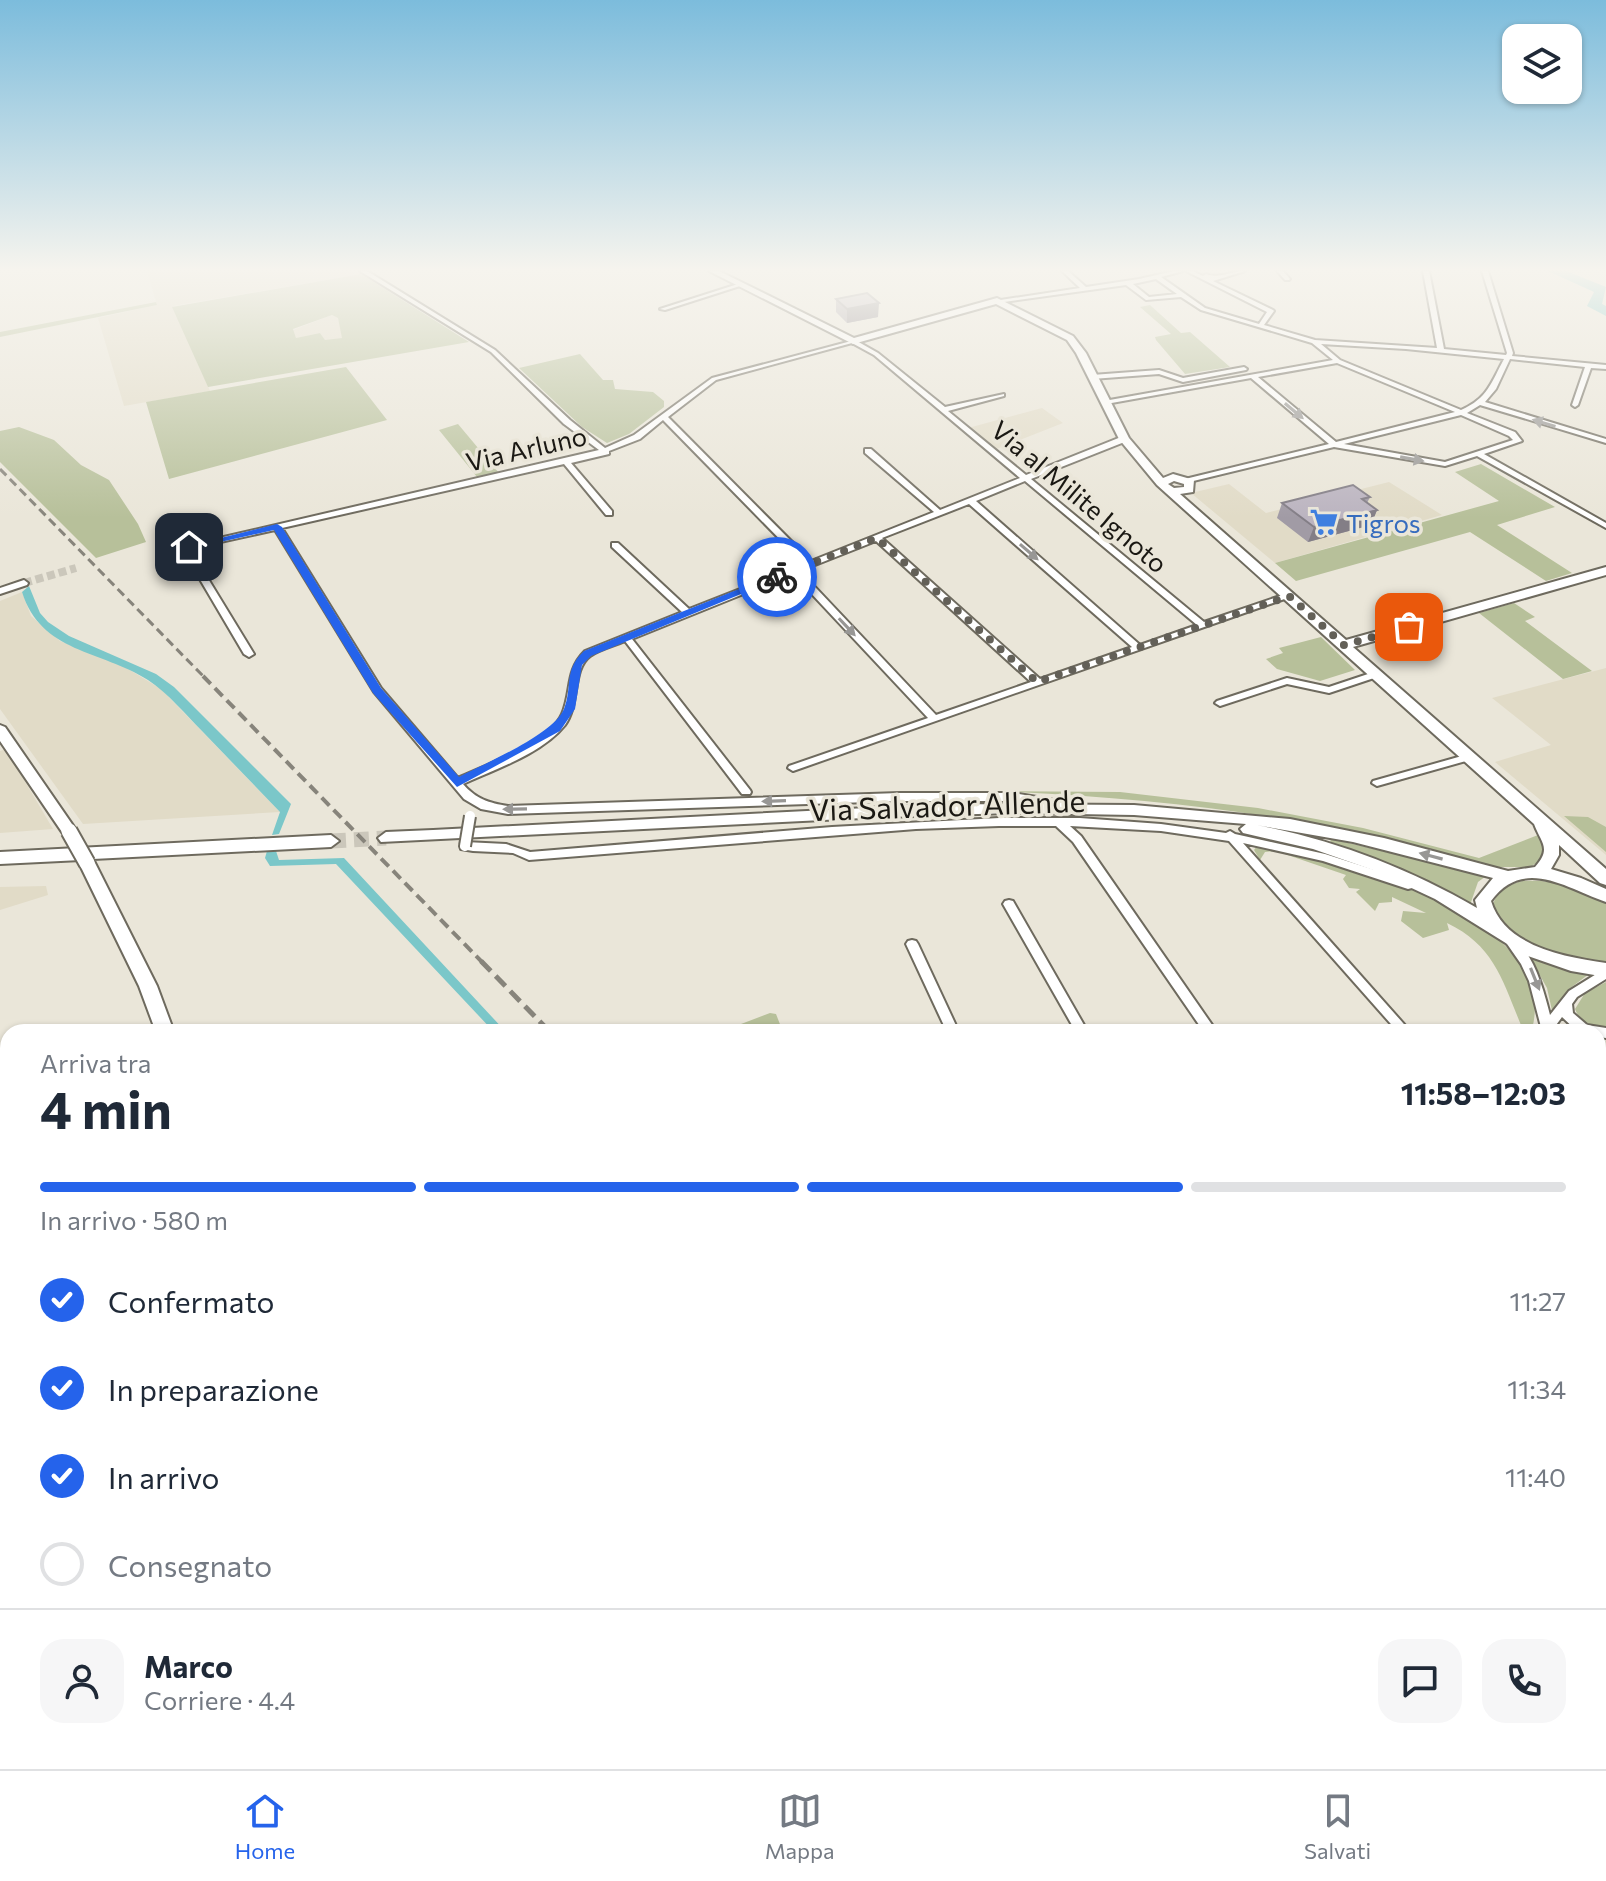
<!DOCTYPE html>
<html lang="it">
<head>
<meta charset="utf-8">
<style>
  :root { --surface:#fff; --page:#f6f6f7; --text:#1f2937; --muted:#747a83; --line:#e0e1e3; --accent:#2563eb }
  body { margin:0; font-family:Commissioner,sans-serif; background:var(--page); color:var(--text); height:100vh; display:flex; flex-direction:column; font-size:30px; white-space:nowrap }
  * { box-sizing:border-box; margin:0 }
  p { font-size:26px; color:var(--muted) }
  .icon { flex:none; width:44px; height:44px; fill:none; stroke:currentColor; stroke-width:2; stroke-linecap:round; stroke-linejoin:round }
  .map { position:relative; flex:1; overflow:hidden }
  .details { position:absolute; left:0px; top:1024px; width:1606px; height:746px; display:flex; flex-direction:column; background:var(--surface); border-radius:24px 24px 0 0; box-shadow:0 2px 6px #0004 }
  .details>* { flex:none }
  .tools { position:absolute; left:1502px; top:24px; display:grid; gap:16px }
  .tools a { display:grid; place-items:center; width:80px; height:80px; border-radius:16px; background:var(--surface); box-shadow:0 2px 6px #0004; font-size:40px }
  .pin { position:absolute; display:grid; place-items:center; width:68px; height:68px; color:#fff; margin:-34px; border-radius:16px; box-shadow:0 4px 12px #0006 }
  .courier { position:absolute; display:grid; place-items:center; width:80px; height:80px; margin:-40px; border:6px solid #2563eb; border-radius:50%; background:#fff; color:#222; box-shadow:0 2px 10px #0007 }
  .overview em { font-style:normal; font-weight:700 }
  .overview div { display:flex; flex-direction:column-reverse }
  .overview { display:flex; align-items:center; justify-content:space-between; height:136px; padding:0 40px }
  h1 { font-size:52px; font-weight:700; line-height:60px }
  .bar { display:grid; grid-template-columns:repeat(4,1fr); gap:12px 8px; align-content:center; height:96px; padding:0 40px }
  .bar i { height:10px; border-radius:6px; background:var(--line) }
  .bar .current { background:var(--accent) }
  .bar p { grid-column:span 4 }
  .line { display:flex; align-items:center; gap:20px; padding:0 40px; border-top:2px solid var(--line) }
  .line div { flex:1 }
  .round { display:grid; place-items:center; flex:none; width:84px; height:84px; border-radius:24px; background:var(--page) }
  ol { padding:0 40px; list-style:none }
  li { display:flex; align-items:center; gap:24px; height:88px }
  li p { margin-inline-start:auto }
  li .icon { padding:8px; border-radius:50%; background:var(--accent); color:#fff; stroke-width:4 }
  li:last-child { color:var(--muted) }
  li i { width:44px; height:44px; border:4px solid var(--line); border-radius:50% }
  .tabs { display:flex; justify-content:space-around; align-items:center; height:112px; border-top:2px solid var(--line); background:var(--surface); font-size:22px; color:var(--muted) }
  .tabs a { display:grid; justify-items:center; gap:4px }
  .tabs .current { color:var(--accent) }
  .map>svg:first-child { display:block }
  .built { fill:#e1dbc7 }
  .green { fill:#b7c09a; fill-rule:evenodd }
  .water { fill:#7bc7c9 }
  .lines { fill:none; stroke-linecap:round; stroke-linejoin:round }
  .river { fill:#7bc7c9; fill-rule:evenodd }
  .street-tunnel { stroke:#cbc7bb; stroke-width:8; stroke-dasharray:8 4; stroke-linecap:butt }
  .secondary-tunnel { stroke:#cbc7bb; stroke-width:15; stroke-dasharray:15 8; stroke-linecap:butt }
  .street-casing { stroke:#6e6a5e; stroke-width:4 }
  .secondary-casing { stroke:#6e6a5e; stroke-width:4 }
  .street { fill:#fff; fill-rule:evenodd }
  .secondary { fill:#fff; fill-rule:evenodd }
  .rail-far3 { stroke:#87847b; stroke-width:3; stroke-dasharray:9 5; stroke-linecap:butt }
  .rail-far2 { stroke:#87847b; stroke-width:4; stroke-dasharray:11 6; stroke-linecap:butt }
  .rail-far1 { stroke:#87847b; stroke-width:5; stroke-dasharray:14 7; stroke-linecap:butt }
  .rail { stroke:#87847b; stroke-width:6; stroke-dasharray:18 9; stroke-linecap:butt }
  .street-bridge-casing { stroke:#6e6a5e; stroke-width:14; stroke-linecap:butt }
  .secondary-bridge-casing { stroke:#6e6a5e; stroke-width:19; stroke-linecap:butt }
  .street-bridge { stroke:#fff; stroke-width:10 }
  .secondary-bridge { stroke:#fff; stroke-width:15 }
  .wall { fill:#a19ba5 }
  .shaded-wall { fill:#837e86 }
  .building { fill:#bbb4c0; stroke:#837e86; stroke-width:2 }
  .oneway { fill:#989795 }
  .route { fill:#2563eb }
  .done { stroke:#636058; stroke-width:8; stroke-dasharray:0 14.4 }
  .labels { text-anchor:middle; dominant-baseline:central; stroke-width:7; stroke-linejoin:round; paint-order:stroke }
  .far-street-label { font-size:26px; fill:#1a1813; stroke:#eae6d9 }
  .far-shop-label { font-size:26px; fill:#366cbe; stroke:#eae6d9; text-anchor:start }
  .street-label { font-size:30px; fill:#1a1813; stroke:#eae6d9 }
</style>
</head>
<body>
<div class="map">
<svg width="1606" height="1769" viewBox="0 0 1606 1769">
  <rect width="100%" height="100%" fill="#eae6d9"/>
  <!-- built -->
  <path class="built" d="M147,271H370L372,272L173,306L210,391L124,406L98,318L157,305Z
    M332,315L338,318L343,338L325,341L320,333L296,338L293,330Z
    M1042,408L1063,423L994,450L968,428Z
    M1389,482L1442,515L1275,563L1191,493L1229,484L1266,513Z
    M22,592L31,616L60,641L125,667L161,689L280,812L83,824L0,709V601Z
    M1606,668V855L1495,762L1551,745L1492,698Z
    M6,749L53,829L0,833V751Z
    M46,886L48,895L0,910V887Z"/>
  <!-- green -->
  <path class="green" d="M361,274L469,342L208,387L172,307ZM332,315L338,318L342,338L325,340L320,333L296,338L293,329Z
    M156,302L157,305L0,337V332Z
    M1150,305L1181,333L1190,332L1230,367L1185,374L1156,340L1155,337L1171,334L1140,307Z
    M580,354L603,380H613L615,389L653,392L664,401V407L629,434L607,443L582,427L519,368Z
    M346,367L387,420L169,479L146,402Z
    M458,424L499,473L477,477L439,430Z
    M19,427L54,440L81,465L109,480L138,524L146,542L96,558L0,462V431Z
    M1481,464L1555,507L1497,525L1572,573L1546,581L1470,532L1296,581L1275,563L1499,501L1455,472Z
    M1514,603L1535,617L1525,621L1592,671L1563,679L1479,613Z
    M1321,637L1355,670L1320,681L1277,669L1266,659L1283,653L1279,648Z
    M998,791L1120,792L1258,808L1363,828L1479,858L1538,835L1546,847L1543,859L1530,867H1498C1432,856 1368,835 1302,823C1201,803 1100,796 998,791Z
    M1564,816L1588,817L1606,827V852Z
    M1332,839L1486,876L1478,882L1470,905L1402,871L1333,844L1330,841Z
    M1257,846C1336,859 1563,915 1532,1029L1524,1032C1503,984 1497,947 1447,923L1449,930L1423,938L1401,921L1403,911L1426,913L1392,897V902L1379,903L1375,911L1356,892L1360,889L1349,888L1343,879L1346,875L1276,851L1265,852L1260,860L1254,850Z
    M1522,881C1552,879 1580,887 1606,903V963C1555,954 1529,952 1492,913C1493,893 1504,886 1522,881Z
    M1529,956L1562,969L1589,974L1569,989L1553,1015L1547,988Z
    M1606,982V1027C1591,1028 1580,1022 1575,1009L1585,993Z
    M770,1013L776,1014L783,1032H720Z
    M789,1762H1149L1156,1769H792Z"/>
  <!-- water -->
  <path class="water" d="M29,586L40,613L48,622L69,636L156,674L174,687L291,804L279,834L272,835L280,812C254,785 228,758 202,731C185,714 169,694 148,680C101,650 41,653 22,592Z
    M267,851H276L279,860L344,858L506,1032H494L336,864L270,866L265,858Z"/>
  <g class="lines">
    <!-- river -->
    <path class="river" d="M1548,271H1566L1606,287L1602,304L1606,306V316L1587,306L1594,292Z"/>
    <!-- street-tunnel -->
    <path class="street-tunnel" d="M24,583L76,568"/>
    <!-- secondary-tunnel -->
    <path class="secondary-tunnel" d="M331,841L386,838"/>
    <defs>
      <path id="street" d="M360,271H367L495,350L570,420L605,448L634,435L712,378L855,340L878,353L945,407L1004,394V396L948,411L1026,475L1121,437H1127V441L1031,479L1204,622L1286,594L1289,593L1293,596L793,771L788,768L789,766L928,718L793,574L632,639L750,790L751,792L750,794H742L625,641C614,646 600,649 590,656C572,669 580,705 565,725C543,753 496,769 463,784C476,799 489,803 508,806L900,793H1013L1079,804L1080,807L1075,811L1013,801H900L508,814L481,809L464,799L374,692L275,530L193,548L196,559L254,654L249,657L244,654L188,559L185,547L189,545L599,450L564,424L491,352ZM852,343L874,355L1020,478L940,510L871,449H865V453L934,512L811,561L668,417L716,380ZM663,420L804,564L689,609L618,543H612V547L682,612L585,651C565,671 572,691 562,714C550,742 486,765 458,778L381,688L282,528L564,464L606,515H612V511L571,463L609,454V451L640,439ZM1025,481L1197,625L1140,645L976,501ZM969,504L1132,647L1040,679L882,538ZM876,541L1031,682L936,715L800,571Z
        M1062,271H1068L1086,287L1139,279L1174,271H1183L1161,277L1205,308L1259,324L1267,312L1186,271H1193L1203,276L1206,274C1219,279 1231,271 1245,271L1213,281L1273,310L1274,311L1264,325L1315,340L1437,348L1423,271H1429L1444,349L1506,355L1507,353L1482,271H1488L1513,353L1512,356L1606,365V369L1591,368L1578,405L1575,407L1572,405L1585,367L1510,359L1496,389L1485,402L1606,439V443L1480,405L1467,413L1515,432L1522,441L1484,454L1606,523V528L1477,456L1445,466L1334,447L1185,483V479L1329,444L1251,378L1106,404L1103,402L1104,401L1333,360L1312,343L1201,310L1181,297L1146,300L1126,285L997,303L994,301L1080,288ZM1156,279L1177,294L1149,297L1133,284ZM1321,344L1406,349L1504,359C1491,383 1488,398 1461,410L1340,360ZM1337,363L1455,412L1336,442L1258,377ZM1461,415L1509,436L1513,440L1445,462L1344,444Z
        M1277,271H1283L1290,279L1289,280H1285Z
        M738,284L743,285L665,310L660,309Z
        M1244,367L1247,369L1246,370L1183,382L1159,374L1092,379L1089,377L1092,375L1159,370L1183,378Z
        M24,580L28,583L27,585L0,594V588Z
        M1377,671L1380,672V676L1329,693L1287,684L1220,706L1215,703L1217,701L1287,678L1329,687Z
        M1469,754L1474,757L1473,759L1377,786L1372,783L1373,781Z
        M999,818H1080L1161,824L1226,833L1230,831L1235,834L1325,854L1412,882L1414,885L1412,888L1408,889L1323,861L1243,843L1411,1032H1398L1229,841L1161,831L1070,826L1081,836L1217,1032H1204L1073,842L1056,826H999L916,829L529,860L513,853L473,851L461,849L460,846L465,842L506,844L530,852L832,827Z
        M1009,900L1013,901L1088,1032H1076L1003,904L1005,901Z
        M1511,937C1533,950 1544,991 1550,1015L1569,991L1606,968V979L1577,997L1572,1004L1573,1013L1587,1025L1606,1028V1038L1598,1037V1032H1578L1562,1017L1551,1032H1539L1541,1027L1529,981L1521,964L1505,941L1507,938Z
        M912,940L916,941L918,944L959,1032H947L906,944L908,941Z
        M1606,1146V1158L1598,1157V1149Z
        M8,1218V1230L0,1233V1221Z
        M1598,1267C1606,1271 1606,1282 1606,1292C1595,1288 1598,1277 1598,1267Z
        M1598,1532C1606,1537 1606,1550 1606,1561C1594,1556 1598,1543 1598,1532Z
        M8,1722V1740L0,1743V1725Z
        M435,1762H453L454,1769H436Z
        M1489,1762H1508L1511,1769H1492Z"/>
      <path id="secondary" d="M709,271H719L854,338L997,298L1073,336L1086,353L1129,438L1163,478L1173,474L1194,480L1193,492L1180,494L1346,640L1606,567V575L1353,647L1606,869V885L1600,883L1559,845V855L1551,869L1581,878L1606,889V902C1567,889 1524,856 1491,901C1505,947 1565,957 1606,963V977L1571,971L1525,955L1435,899L1373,870L1313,849L1243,833L1240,829L1246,824L1134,815L1009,813L884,817L381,842L378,838L386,832L433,830L947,804L1134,805L1290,819L1384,838L1508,871L1535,867C1552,848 1541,843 1534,824L1157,485L1119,439L1076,353L1067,340L996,304L853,344ZM1174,481L1184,484V487L1174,488L1168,484ZM1256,825L1353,842L1493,878L1475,900L1477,908C1408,868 1335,840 1256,825Z
        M0,725L5,727L74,827L77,831L74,835H64L0,741Z
        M331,835L339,841L331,847L93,859L157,986L174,1032H156L139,986L79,863L81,860L0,864V852Z
        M79,1762H105V1769H79Z"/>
    </defs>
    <!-- street casing -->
    <use href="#street" class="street-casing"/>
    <!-- secondary casing -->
    <use href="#secondary" class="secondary-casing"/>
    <!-- street -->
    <use href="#street" class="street"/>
    <!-- secondary -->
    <use href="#secondary" class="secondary"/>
    <!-- rail-far3 -->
    <path class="rail-far3" d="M0,469L205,678"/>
    <!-- rail-far2 -->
    <path class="rail-far2" d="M203,676L483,963"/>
    <!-- rail-far1 -->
    <path class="rail-far1" d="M481,961L550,1032"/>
    <!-- rail -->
    <path class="rail" d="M1248,1762L1255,1769
      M1277,1762L1284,1769"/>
    <defs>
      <path id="street-bridge" d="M465,846L470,816"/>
      <path id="secondary-bridge" d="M69,831L87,863"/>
    </defs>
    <!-- street-bridge casing -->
    <use href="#street-bridge" class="street-bridge-casing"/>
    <!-- secondary-bridge casing -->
    <use href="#secondary-bridge" class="secondary-bridge-casing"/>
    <!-- street-bridge -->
    <use href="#street-bridge" class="street-bridge"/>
    <!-- secondary-bridge -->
    <use href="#secondary-bridge" class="secondary-bridge"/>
  </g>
  <!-- wall -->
  <path class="wall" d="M836,299L878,317L847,323L836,312Z
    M1370,497L1367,503L1377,510L1371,525L1308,542L1277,518L1282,503Z"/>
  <!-- shaded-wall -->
  <path class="shaded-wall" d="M879,303L878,317L847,323V309Z
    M1377,510L1371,525L1308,542L1314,527Z"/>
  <!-- building -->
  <path class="building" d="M867,293L879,303L847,309L836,299Z
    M1353,485L1370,497L1362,499L1377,510L1314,527L1282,503Z"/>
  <!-- one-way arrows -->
  <defs><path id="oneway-solid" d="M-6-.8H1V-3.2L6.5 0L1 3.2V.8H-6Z" transform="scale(2)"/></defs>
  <g class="oneway">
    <use href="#oneway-solid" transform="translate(1294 411) rotate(40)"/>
    <use href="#oneway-solid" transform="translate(1544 423) rotate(-163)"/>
    <use href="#oneway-solid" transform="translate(1412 459) rotate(10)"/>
    <use href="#oneway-solid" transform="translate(1029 552) rotate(41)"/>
    <use href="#oneway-solid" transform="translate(847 627) rotate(47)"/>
    <use href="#oneway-solid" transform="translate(774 801) rotate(178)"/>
    <use href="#oneway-solid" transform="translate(515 809) rotate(179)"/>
    <use href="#oneway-solid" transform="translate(1431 856) rotate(-165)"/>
    <use href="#oneway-solid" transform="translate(1535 979) rotate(68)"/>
  </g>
  <!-- sky -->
  <linearGradient id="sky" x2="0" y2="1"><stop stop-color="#7cbcdc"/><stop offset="0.52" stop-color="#f6f4ee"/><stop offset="1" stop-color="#f6f4ee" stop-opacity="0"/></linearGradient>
  <rect width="1606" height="518" fill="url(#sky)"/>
  <!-- route -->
  <path class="route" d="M277,524L282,527L381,688L459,777C485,763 553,735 564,709C573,686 563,671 584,651L774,575L782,577L591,656L582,665L575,709L560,731L457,787L373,693L274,530L189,549L184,547Z"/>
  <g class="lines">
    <!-- done -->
    <path class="done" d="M777,577L877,538L1037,682L1289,596L1344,645L1409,627"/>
  </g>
  <!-- icons -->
  <defs>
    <symbol id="supermarket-bare" viewBox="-9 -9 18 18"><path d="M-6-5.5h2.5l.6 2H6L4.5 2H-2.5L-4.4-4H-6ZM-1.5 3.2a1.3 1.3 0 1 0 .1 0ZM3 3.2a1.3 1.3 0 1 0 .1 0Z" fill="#3f7fe0" stroke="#eae6d9" stroke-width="2.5" paint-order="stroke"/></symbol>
  </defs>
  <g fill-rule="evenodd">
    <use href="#supermarket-bare" x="1304" y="502" width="40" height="40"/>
  </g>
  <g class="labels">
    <!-- far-street labels -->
    <g class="far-street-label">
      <text transform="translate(526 448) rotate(-13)">Via Arluno</text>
      <text transform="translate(1080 496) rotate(40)">Via al Milite Ignoto</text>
    </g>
    <!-- far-shop labels -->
    <g class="far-shop-label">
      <text x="1346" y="522">Tigros</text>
    </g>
    <!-- street labels -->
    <g class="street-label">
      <text transform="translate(947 804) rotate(-2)">Via Salvador Allende</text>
    </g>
  </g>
</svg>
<div class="tools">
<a><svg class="icon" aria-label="layers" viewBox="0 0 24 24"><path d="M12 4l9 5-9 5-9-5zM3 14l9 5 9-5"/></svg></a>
</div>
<div class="pin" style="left:1409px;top:627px;background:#ea580c"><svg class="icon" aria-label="bag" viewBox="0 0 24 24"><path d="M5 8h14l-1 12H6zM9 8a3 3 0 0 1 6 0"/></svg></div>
<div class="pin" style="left:189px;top:547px;background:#1f2937"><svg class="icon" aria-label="home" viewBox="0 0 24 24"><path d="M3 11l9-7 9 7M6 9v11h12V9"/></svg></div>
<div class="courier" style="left:777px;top:577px"><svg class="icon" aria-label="bike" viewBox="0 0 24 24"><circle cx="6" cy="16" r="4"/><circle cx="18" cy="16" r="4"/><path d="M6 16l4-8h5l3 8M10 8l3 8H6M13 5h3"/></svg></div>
<section class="details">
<div class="overview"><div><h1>4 min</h1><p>Arriva tra</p></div><em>11:58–12:03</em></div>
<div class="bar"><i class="current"></i><i class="current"></i><i class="current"></i><i></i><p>In arrivo · 580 m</p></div>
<ol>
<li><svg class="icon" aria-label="check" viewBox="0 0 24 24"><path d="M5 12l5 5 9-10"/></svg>Confermato<p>11:27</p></li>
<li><svg class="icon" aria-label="check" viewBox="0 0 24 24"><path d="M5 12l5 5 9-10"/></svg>In preparazione<p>11:34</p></li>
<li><svg class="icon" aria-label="check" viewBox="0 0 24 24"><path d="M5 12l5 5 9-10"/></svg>In arrivo<p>11:40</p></li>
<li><i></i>Consegnato</li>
</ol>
<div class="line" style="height:144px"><a class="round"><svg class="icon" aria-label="person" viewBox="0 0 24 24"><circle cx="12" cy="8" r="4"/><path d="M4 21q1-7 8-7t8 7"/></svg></a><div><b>Marco</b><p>Corriere · 4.4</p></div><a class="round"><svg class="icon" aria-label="chat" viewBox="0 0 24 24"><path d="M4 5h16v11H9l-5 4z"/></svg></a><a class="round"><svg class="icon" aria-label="phone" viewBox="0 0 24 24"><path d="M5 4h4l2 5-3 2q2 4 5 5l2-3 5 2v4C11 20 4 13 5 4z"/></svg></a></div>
</section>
</div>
<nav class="tabs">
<a class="current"><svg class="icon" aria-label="home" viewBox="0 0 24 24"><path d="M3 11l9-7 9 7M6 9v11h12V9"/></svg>Home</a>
<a><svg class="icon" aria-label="map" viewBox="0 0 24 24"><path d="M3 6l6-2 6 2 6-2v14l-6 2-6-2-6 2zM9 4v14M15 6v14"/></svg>Mappa</a>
<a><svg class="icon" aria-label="saved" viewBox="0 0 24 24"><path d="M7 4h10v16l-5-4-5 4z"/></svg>Salvati</a>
</nav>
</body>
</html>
